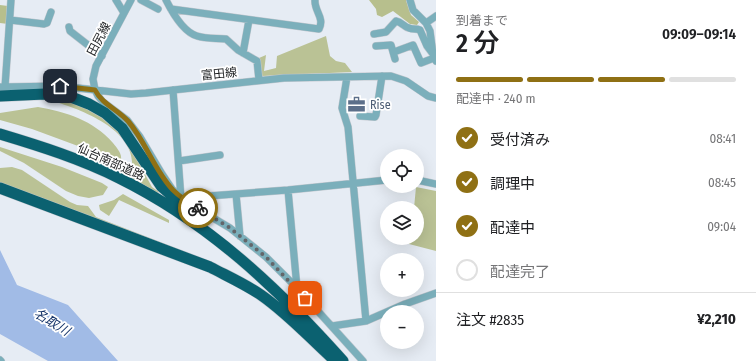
<!DOCTYPE html>
<html lang="ja">
<head>
<meta charset="utf-8">
<style>
  :root { --surface:#fff; --page:#f2f2f2; --text:#202124; --muted:#757577; --line:#e0e0e0; --accent:#8f7014 }
  body { margin:0; font-family:"Fira Sans Condensed","Noto Sans JP",sans-serif; background:var(--page); color:var(--text); height:100vh; display:flex; flex-direction:column; font-size:15px; white-space:nowrap }
  * { box-sizing:border-box; margin:0 }
  p { font-size:13px; color:var(--muted) }
  .icon { flex:none; width:22px; height:22px; fill:none; stroke:currentColor; stroke-width:2; stroke-linecap:round; stroke-linejoin:round }
  .map { position:relative; flex:1; overflow:hidden }
  .drawer { display:flex; flex-direction:column; background:var(--surface); width:320px }
  .drawer>* { flex:none }
  .controls { position:absolute; left:380px; top:149px; display:grid; gap:8px }
  .controls a { display:grid; place-items:center; width:44px; height:44px; border-radius:50%; background:var(--surface); box-shadow:0 4px 16px #0002; font-size:20px }
  .pin { position:absolute; display:grid; place-items:center; width:34px; height:34px; color:#fff; margin:-17px; border-radius:8px; box-shadow:0 2px 6px #0006 }
  .courier { position:absolute; display:grid; place-items:center; width:40px; height:40px; margin:-20px; border:3px solid #8f7014; border-radius:50%; background:#fff; color:#222; box-shadow:0 1px 5px #0007 }
  .head em { font-style:normal; font-weight:600 }
  .head div { display:flex; flex-direction:column-reverse }
  .head { display:flex; align-items:center; justify-content:space-between; height:68px; padding:0 20px }
  h1 { font-size:26px; font-weight:600; line-height:30px }
  .bar { display:grid; grid-template-columns:repeat(4,1fr); gap:6px 4px; align-content:center; height:48px; padding:0 20px }
  .bar i { height:5px; border-radius:3px; background:var(--line) }
  .bar .on { background:var(--accent) }
  .bar p { grid-column:span 4 }
  .line { display:flex; align-items:center; gap:10px; padding:0 20px; border-top:1px solid var(--line) }
  .line div { flex:1 }
  ol { padding:0 20px; list-style:none }
  li { display:flex; align-items:center; gap:12px; height:44px }
  li p { margin-inline-start:auto }
  li .icon { padding:4px; border-radius:50%; background:var(--accent); color:#fff; stroke-width:4 }
  li:last-child { color:var(--muted) }
  li i { width:22px; height:22px; border:2px solid var(--line); border-radius:50% }
  main { display:flex; flex:1; min-height:0 }
  .map>svg:first-child { display:block }
  .green { fill:#bac295 }
  .forest { fill:#b7bf8d }
  .water { fill:#a1bbe6 }
  .lines { fill:none; stroke-linecap:round; stroke-linejoin:round }
  .minor-casing { stroke:#c2c7ce; stroke-width:8 }
  .highway-casing { stroke:#c2c7ce; stroke-width:12 }
  .minor { stroke:#7bafbb; stroke-width:7 }
  .highway { stroke:#0b6170; stroke-width:11 }
  .done { stroke:#63666a; stroke-width:4; stroke-dasharray:0 7.2 }
  .route { stroke:#8f7014; stroke-width:5 }
  .labels { text-anchor:middle; dominant-baseline:central; stroke-width:3.5; stroke-linejoin:round; paint-order:stroke }
  .street-label { font-size:12px; fill:#1c1e20; stroke:#fff }
  .service-label { font-size:12px; fill:#4e5e75; stroke:#fff; text-anchor:start }
  .water-label { font-size:13px; font-style:italic; fill:#19376b; stroke:#fff }
</style>
</head>
<body>
<main>
<div class="map">
<svg width="436" height="361" viewBox="0 0 436 361">
  <rect width="100%" height="100%" fill="#e6ecf4"/>
  <!-- green -->
  <path class="green" d="M326,36L330,56L336,61L345,63L352,72L262,76L259,58L266,55L264,71L276,68L277,56Z
    M49,100L67,101L84,106L108,120L126,140L152,187L159,192L158,193L130,177C145,132 81,109 49,100Z
    M38,107C66,112 93,120 113,143C116,147 122,153 121,159C121,163 118,167 116,170L98,162L78,146L32,129L0,120V113Z
    M0,147L62,167L102,183L108,187L103,195L98,196L89,198L78,196L66,191L24,163L0,151Z
    M12,167L22,170L70,202L77,205L88,206L96,217L196,256L0,184V168Z
    M416,187L436,191V251L409,244L410,238H417V208H414Z
    M123,194L169,220V223L119,200L109,216L100,210L99,205L114,200Z"/>
  <!-- forest -->
  <path class="forest" d="M369,0H406L411,15L419,22L417,25L410,24L393,11L382,17L377,15L376,9Z
    M0,5L8,6V24L0,23Z"/>
  <!-- water -->
  <path class="water" d="M0,250L17,285L68,305L118,361H48L0,334Z"/>
  <g class="lines">
    <defs>
      <path id="minor" d="M116,0L124,13
        M131,0L96,66L93,79L95,90L98,96L103,102L127,120L140,137L162,174L172,189L183,200L230,228L266,257L297,288L363,361
        M141,0L158,9
        M166,0C172,12 183,32 197,36C206,39 216,38 226,39L238,50L257,61L259,80
        M410,0L413,10L426,23L430,31L433,54L436,61
        M171,9L319,29C325,18 314,11 315,0
        M10,20L44,24L47,23L51,12
        M426,23L436,16
        M69,27L70,31L102,56
        M374,34L386,32L396,21C402,22 404,27 409,28C413,30 416,28 420,30L427,46L433,54
        M376,46L391,45L395,59
        M394,52L413,45L421,63L434,58
        M243,53L249,20
        M347,77L342,108L348,127L366,321
        M0,87L60,86L131,94L146,93L284,78L391,76L406,81L428,96L436,98
        M5,87L11,0
        M173,90L181,198L288,190L387,180
        M360,116L375,117L376,115L382,76
        M179,161L220,155
        M417,180L436,184
        M288,190L297,288
        M236,194L240,236
        M332,326L366,321L405,304L436,293
        M0,360L1,361"/>
      <path id="highway" d="M0,96L45,94L71,97L89,104L105,113L122,128L161,186L193,214
        M0,134C40,146 81,159 119,178C208,222 278,288 343,361
        M0,188L210,267C227,276 245,284 261,295C287,313 309,337 332,358"/>
    </defs>
    <!-- minor casing -->
    <use href="#minor" class="minor-casing"/>
    <!-- highway casing -->
    <use href="#highway" class="highway-casing"/>
    <!-- minor -->
    <use href="#minor" class="minor"/>
    <!-- highway -->
    <use href="#highway" class="highway"/>
  </g>
  <g class="lines">
    <!-- done -->
    <path class="done" d="M198,208L230,228L266,257L305,298"/>
    <!-- route -->
    <path class="route" d="M60,86L95,90C102,104 117,109 128,121C146,142 154,170 173,190C181,198 189,203 198,208"/>
  </g>
  <!-- icons -->
  <defs>
    <symbol id="office-bare" viewBox="-9 -9 18 18"><path d="M-6-3h4V-5.5h4V-3h4V5H-6ZM-1-4.5V-3h2v-1.5ZM-6 0V1H6V0Z" fill="#5c6f8a" stroke="#fff" stroke-width="2.5" paint-order="stroke"/></symbol>
  </defs>
  <g fill-rule="evenodd">
    <use href="#office-bare" x="344" y="92" width="25" height="25"/>
  </g>
  <g class="labels">
    <!-- street labels -->
    <g class="street-label">
      <text transform="translate(99 39) rotate(-62)">田尻線</text>
      <text transform="translate(219 74) rotate(-6)">富田線</text>
      <text transform="translate(111 162) rotate(24)">仙台南部道路</text>
    </g>
    <!-- service labels -->
    <g class="service-label">
      <text x="370" y="105">Rise</text>
    </g>
    <!-- water labels -->
    <g class="water-label">
      <text transform="translate(52 322) rotate(31)">名取川</text>
    </g>
  </g>
</svg>
<div class="controls">
<a><svg class="icon" aria-label="locate" viewBox="0 0 24 24"><circle cx="12" cy="12" r="6"/><path d="M12 2v4M12 18v4M2 12h4M18 12h4"/></svg></a>
<a><svg class="icon" aria-label="layers" viewBox="0 0 24 24"><path d="M12 4l9 5-9 5-9-5zM3 14l9 5 9-5"/></svg></a>
<a>+</a>
<a>−</a>
</div>
<div class="pin" style="left:305px;top:298px;background:#ea580c"><svg class="icon" aria-label="bag" viewBox="0 0 24 24"><path d="M5 8h14l-1 12H6zM9 8a3 3 0 0 1 6 0"/></svg></div>
<div class="pin" style="left:60px;top:86px;background:#1f2937"><svg class="icon" aria-label="home" viewBox="0 0 24 24"><path d="M3 11l9-7 9 7M6 9v11h12V9"/></svg></div>
<div class="courier" style="left:198px;top:208px"><svg class="icon" aria-label="bike" viewBox="0 0 24 24"><circle cx="6" cy="16" r="4"/><circle cx="18" cy="16" r="4"/><path d="M6 16l4-8h5l3 8M10 8l3 8H6M13 5h3"/></svg></div>
</div>
<section class="drawer">
<div class="head"><div><h1>2 分</h1><p>到着まで</p></div><em>09:09–09:14</em></div>
<div class="bar"><i class="on"></i><i class="on"></i><i class="on"></i><i></i><p>配達中 · 240 m</p></div>
<ol>
<li><svg class="icon" aria-label="check" viewBox="0 0 24 24"><path d="M5 12l5 5 9-10"/></svg>受付済み<p>08:41</p></li>
<li><svg class="icon" aria-label="check" viewBox="0 0 24 24"><path d="M5 12l5 5 9-10"/></svg>調理中<p>08:45</p></li>
<li><svg class="icon" aria-label="check" viewBox="0 0 24 24"><path d="M5 12l5 5 9-10"/></svg>配達中<p>09:04</p></li>
<li><i></i>配達完了</li>
</ol>
<div class="line" style="height:52px"><div>注文 #2835</div><b>¥2,210</b></div>
</section>
</main>
</body>
</html>
